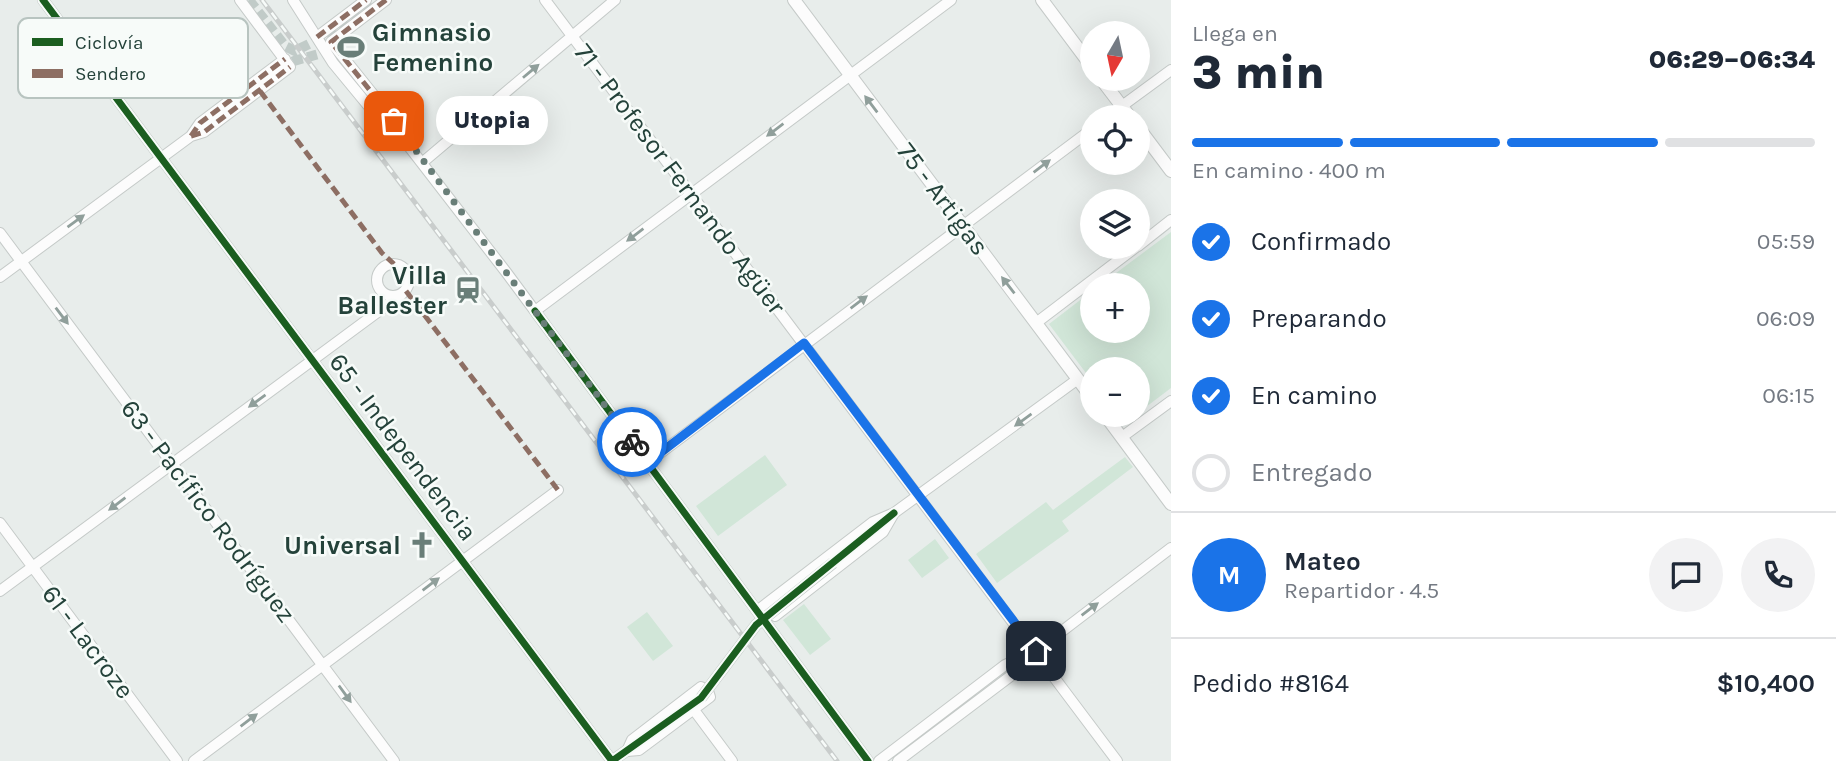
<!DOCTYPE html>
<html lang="es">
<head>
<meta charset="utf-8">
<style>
  :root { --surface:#fff; --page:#f2f2f3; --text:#1f2937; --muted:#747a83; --line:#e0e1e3; --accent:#1a73e8 }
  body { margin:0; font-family:Karla,sans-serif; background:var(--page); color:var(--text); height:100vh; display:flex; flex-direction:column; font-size:26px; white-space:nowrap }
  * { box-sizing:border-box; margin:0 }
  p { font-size:23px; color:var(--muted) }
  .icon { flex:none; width:38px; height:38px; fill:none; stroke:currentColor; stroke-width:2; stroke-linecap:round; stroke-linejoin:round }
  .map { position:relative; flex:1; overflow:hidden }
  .drawer { display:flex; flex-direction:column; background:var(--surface); width:665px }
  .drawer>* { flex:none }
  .needle { width:46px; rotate:189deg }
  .tools { position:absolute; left:1080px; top:21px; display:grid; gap:14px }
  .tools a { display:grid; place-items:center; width:70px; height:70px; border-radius:50%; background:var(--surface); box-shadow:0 7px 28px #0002; font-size:35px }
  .pin { position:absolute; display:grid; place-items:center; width:60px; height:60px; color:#fff; margin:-30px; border-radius:14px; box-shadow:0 4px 10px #0006 }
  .courier { position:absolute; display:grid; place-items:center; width:70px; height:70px; margin:-35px; border:5px solid #1a73e8; border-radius:50%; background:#fff; color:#222; box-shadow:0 2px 9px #0007 }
  .bubble { position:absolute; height:49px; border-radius:24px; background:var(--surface); box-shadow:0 7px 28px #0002; font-size:23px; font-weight:800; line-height:49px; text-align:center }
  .headline em { font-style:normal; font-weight:800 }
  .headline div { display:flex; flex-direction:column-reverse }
  .headline { display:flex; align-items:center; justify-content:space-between; height:119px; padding:0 21px }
  h1 { font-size:46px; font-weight:800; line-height:52px }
  .bar { display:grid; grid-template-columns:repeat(4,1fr); gap:10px 7px; align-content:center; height:84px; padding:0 21px }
  .bar i { height:9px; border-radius:5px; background:var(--line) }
  .bar .selected { background:var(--accent) }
  .bar p { grid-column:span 4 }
  .line { display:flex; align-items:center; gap:18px; padding:0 21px; border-top:2px solid var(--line) }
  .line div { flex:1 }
  .round { display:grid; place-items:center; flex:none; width:74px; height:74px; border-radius:37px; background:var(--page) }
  ol { padding:0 21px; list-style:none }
  li { display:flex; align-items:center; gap:21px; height:77px }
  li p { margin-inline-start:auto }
  li .icon { padding:7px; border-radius:50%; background:var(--accent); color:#fff; stroke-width:4 }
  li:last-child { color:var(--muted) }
  li i { width:38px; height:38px; border:4px solid var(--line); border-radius:50% }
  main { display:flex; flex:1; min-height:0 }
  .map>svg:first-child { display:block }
  .green { fill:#d1e6d8 }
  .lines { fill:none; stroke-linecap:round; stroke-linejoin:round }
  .minor-tunnel { stroke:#c1cbc8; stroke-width:10; stroke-dasharray:10 5; stroke-linecap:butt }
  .minor-casing { stroke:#c5cac8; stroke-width:12 }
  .tertiary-casing { stroke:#c5cac8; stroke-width:14 }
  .minor { stroke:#fcfcfc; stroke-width:10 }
  .tertiary { stroke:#fcfcfc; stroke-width:12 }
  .rail-casing { stroke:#c9cdcc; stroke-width:5 }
  .rail { stroke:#f7fbf9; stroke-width:2.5; stroke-dasharray:8; stroke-linecap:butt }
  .minor-bridge-casing { stroke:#c5cac8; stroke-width:12; stroke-linecap:butt }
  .minor-bridge { stroke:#fcfcfc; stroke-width:10 }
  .quiet { stroke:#8d6e63; stroke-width:5; stroke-dasharray:10 5; stroke-linecap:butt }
  .cycleway-casing { stroke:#f7fbf9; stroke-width:11 }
  .cycleway { stroke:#1b5e20; stroke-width:7 }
  .oneway { fill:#909f9b }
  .done { stroke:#697e78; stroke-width:7; stroke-dasharray:0 12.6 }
  .route { stroke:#1a73e8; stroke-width:9 }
  .labels { text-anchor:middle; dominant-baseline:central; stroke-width:5; stroke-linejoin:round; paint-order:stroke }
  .poi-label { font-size:26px; font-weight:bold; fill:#24423a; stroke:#f7fbf9; text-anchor:end }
  .street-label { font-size:26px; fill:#24423a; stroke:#f7fbf9 }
  .key { fill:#f7fbf9; stroke:#b8c4c0; stroke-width:2 }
  .key-label { font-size:19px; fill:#24423a }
</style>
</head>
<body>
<main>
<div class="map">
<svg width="1171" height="761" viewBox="0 0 1171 761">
  <rect width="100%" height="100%" fill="#e8edeb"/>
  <!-- green -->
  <path class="green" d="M1171,232V388L1138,413V369H1092V381L1049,324L1092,291V331H1138V285H1100Z
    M765,455L787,485L718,536L696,506Z
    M1125,457L1133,467L1062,521L1069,531L997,583L976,554L1046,502L1053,510Z
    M935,539L949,558L922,578L908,560Z
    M804,604L831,639L810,655L783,620Z
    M647,612L673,646L653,661L627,627Z"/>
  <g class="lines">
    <!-- minor-tunnel -->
    <path class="minor-tunnel" d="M249,0L285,46L295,51L331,33L375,0
      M280,69L294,61L329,51L364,91"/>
    <defs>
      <path id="minor" d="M43,0L612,761L701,698
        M293,0L333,63L399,143
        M386,0L331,42L404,133
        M545,0L1117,761
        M317,37L366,0
        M1107,117L1171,70
        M397,131L506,272L868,761
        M191,136L204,132L290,67L240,0
        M423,162L615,0
        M0,233L394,761
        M1138,246L1171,220
        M377 280a16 16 0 1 1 32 0a16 16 0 1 1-32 0Z
        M0,277L191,136L200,123L285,59
        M535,311L951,0
        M1036,323L1136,247
        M1122,437L1171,401
        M647,463L1092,129
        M0,523L177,761
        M0,591L402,294
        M757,611L873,522L894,513L1078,379
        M775,616L883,532L894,513
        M701,687L708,691L710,697L639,750L627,751L632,740Z
        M694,710L732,761
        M194,761L558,490
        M879,761L1005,665L1036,651L1171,548
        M898,761L1012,675L1024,659"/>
      <path id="tertiary" d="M794,0L1092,398
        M1042,0L1092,67
        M1101,79L1130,117
        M1138,127L1171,171
        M1105,415L1171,504"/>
    </defs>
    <!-- minor casing -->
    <use href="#minor" class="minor-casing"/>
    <!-- tertiary casing -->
    <use href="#tertiary" class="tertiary-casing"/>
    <!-- minor -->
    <use href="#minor" class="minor"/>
    <!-- tertiary -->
    <use href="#tertiary" class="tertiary"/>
    <defs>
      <path id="rail" d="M262,0L837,761"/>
    </defs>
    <!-- rail casing -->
    <use href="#rail" class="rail-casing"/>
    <!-- rail -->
    <use href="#rail" class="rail"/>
    <defs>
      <path id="minor-bridge" d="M701,698L756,625L833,563"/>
    </defs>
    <!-- minor-bridge casing -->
    <use href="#minor-bridge" class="minor-bridge-casing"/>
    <!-- minor-bridge -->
    <use href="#minor-bridge" class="minor-bridge"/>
    <!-- quiet -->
    <path class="quiet" d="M386,0L331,42L410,140L416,154
      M317,37L366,0
      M260,91L382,253L394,264
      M191,136L200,123L285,59
      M191,136L204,132L290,67
      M406,291L558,490"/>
    <defs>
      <path id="cycleway" d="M43,0L612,761L701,698L756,625L894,513
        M535,311L868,761"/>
    </defs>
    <!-- cycleway casing -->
    <use href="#cycleway" class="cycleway-casing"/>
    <!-- cycleway -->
    <use href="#cycleway" class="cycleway"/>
  </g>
  <!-- one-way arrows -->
  <defs><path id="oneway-solid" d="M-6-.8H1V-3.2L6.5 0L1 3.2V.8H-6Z" transform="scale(1.75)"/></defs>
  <g class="oneway">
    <use href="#oneway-solid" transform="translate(531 71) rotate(-40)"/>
    <use href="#oneway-solid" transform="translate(871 104) rotate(-127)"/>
    <use href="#oneway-solid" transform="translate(775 130) rotate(143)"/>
    <use href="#oneway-solid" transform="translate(1042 166) rotate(-37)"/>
    <use href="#oneway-solid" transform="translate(76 221) rotate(-36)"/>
    <use href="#oneway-solid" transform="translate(635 235) rotate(143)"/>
    <use href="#oneway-solid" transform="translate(1008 285) rotate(-128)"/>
    <use href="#oneway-solid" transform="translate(859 302) rotate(-37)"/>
    <use href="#oneway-solid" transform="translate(62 316) rotate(53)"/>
    <use href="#oneway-solid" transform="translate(257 401) rotate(144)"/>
    <use href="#oneway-solid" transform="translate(1023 420) rotate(144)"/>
    <use href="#oneway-solid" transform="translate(117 504) rotate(143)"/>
    <use href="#oneway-solid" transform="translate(431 584) rotate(-37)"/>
    <use href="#oneway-solid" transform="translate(1090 609) rotate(-37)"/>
    <use href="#oneway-solid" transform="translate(345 694) rotate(54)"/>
    <use href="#oneway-solid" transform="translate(249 720) rotate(-37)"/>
  </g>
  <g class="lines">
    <!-- done -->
    <path class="done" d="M394,121L632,442"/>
    <!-- route -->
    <path class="route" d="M632,442L647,463L804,343L1036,651"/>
  </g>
  <!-- icons -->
  <defs>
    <symbol id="stadium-bare" viewBox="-9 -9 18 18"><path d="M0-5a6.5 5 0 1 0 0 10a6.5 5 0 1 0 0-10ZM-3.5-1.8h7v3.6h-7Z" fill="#697e78" stroke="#f7fbf9" stroke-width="2.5" paint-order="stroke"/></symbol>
    <symbol id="station-bare" viewBox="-9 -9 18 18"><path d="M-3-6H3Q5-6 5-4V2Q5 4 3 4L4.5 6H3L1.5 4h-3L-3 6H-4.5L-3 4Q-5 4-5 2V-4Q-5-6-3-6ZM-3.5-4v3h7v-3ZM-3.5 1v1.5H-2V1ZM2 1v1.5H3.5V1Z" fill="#697e78" stroke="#f7fbf9" stroke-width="2.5" paint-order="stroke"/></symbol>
    <symbol id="church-bare" viewBox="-9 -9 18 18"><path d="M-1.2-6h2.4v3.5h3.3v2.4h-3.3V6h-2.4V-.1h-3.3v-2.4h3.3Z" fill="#697e78" stroke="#f7fbf9" stroke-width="2.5" paint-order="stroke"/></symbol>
  </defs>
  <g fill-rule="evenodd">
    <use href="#stadium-bare" x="332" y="28" width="38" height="38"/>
    <use href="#station-bare" x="449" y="271" width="38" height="38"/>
    <use href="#church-bare" x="403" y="526" width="38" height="38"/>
  </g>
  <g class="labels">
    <!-- poi labels -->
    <g class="poi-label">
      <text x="372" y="32" text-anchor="start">Gimnasio<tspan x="372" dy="30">Femenino</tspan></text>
      <text x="447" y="275">Villa<tspan x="447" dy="30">Ballester</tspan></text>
      <text x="401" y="545">Universal</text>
    </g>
    <!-- street labels -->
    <g class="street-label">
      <text transform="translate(680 179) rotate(53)">71 - Profesor Fernando Agüer</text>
      <text transform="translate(943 199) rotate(53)">75 - Artigas</text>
      <text transform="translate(403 447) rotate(53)">65 - Independencia</text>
      <text transform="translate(208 511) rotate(53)">63 - Pacífico Rodríguez</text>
      <text transform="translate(88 642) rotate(53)">61 - Lacroze</text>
    </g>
  </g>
  <!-- legend -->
  <rect x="18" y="18" width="230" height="80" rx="10" class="key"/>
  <rect x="32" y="38" width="31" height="8" fill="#1b5e20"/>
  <rect x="32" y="69" width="31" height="9" fill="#8d6e63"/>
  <g class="key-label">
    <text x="75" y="49">Ciclovía</text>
    <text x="75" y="80">Sendero</text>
  </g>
</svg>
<div class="tools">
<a><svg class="needle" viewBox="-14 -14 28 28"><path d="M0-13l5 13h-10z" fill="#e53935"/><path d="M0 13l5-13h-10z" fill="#747a83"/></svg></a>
<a><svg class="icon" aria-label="locate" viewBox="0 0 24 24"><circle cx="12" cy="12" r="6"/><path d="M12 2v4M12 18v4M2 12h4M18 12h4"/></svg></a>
<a><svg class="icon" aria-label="layers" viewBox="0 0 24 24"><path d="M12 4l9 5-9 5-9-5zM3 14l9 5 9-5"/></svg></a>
<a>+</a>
<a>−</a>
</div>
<div class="pin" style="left:394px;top:121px;background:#ea580c"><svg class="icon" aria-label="bag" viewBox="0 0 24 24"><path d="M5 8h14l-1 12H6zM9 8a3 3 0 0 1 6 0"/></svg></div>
<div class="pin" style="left:1036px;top:651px;background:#1f2937"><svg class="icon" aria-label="home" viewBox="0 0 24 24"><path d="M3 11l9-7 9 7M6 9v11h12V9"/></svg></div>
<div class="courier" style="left:632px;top:442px"><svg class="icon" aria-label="bike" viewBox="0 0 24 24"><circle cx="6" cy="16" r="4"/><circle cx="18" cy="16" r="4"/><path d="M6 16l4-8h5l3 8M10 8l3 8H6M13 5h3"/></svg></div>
<div class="bubble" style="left:436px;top:96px;width:112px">Utopia</div>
</div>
<section class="drawer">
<div class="headline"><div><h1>3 min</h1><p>Llega en</p></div><em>06:29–06:34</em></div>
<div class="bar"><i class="selected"></i><i class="selected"></i><i class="selected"></i><i></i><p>En camino · 400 m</p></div>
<ol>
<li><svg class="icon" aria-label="check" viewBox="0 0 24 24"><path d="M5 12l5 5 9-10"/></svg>Confirmado<p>05:59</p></li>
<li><svg class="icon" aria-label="check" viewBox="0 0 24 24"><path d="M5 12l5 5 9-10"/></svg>Preparando<p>06:09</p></li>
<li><svg class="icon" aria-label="check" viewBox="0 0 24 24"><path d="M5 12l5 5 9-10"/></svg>En camino<p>06:15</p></li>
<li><i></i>Entregado</li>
</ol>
<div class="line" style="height:126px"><b class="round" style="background:var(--accent);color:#fff">M</b><div><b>Mateo</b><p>Repartidor · 4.5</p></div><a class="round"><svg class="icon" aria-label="chat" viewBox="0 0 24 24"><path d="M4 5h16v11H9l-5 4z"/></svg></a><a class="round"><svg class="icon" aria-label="phone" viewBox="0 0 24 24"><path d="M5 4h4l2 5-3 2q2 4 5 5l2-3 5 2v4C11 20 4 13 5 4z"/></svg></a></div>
<div class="line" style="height:91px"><div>Pedido #8164</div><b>$10,400</b></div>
</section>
</main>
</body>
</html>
